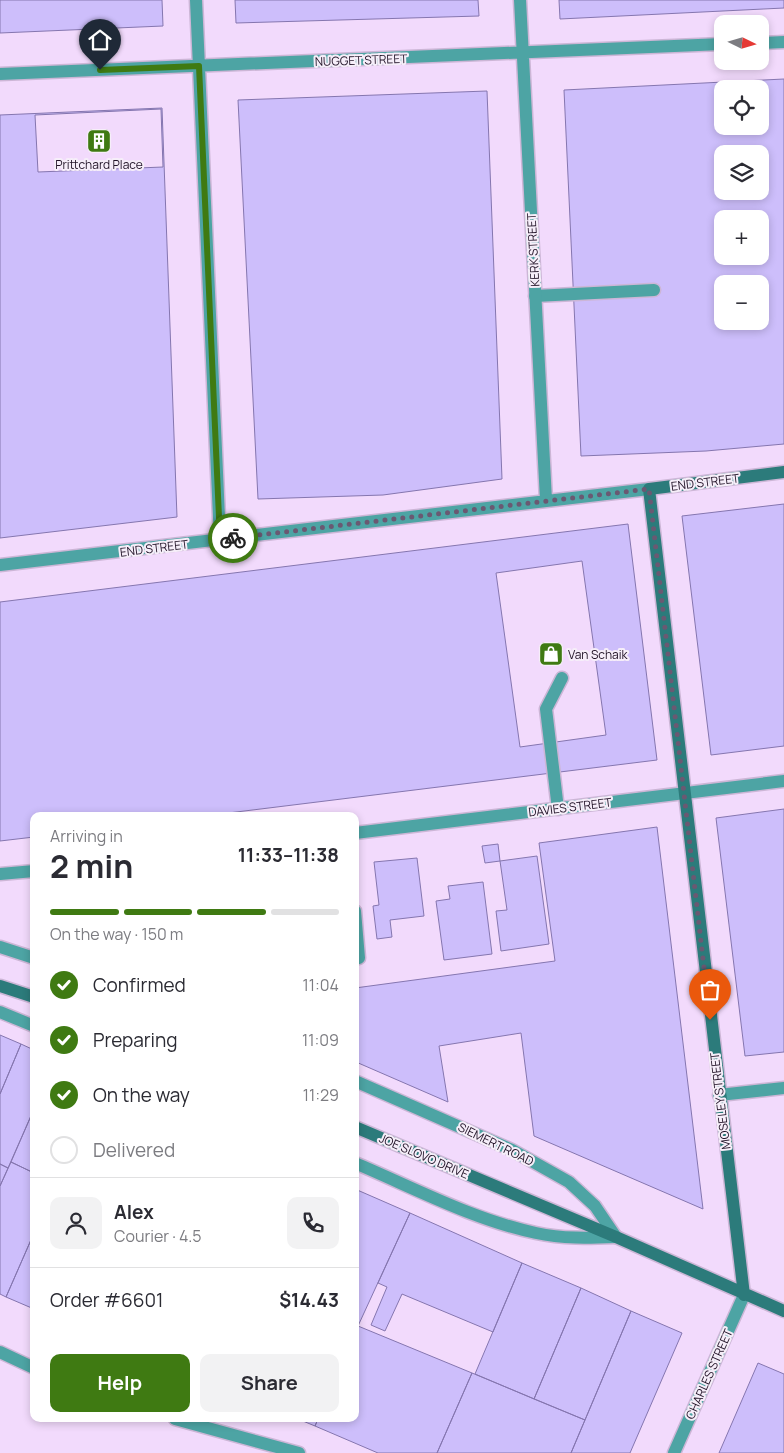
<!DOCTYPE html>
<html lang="en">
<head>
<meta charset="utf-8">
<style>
  :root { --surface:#fff; --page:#f2f2f3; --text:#2b2b33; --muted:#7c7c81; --line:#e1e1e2; --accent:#3f7a12 }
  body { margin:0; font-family:Manrope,sans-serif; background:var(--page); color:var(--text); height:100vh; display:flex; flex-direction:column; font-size:19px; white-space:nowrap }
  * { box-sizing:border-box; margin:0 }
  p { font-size:16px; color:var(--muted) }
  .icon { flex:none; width:28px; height:28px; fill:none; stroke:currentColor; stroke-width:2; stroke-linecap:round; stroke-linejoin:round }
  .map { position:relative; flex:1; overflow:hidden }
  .drawer { position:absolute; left:30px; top:812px; width:329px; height:610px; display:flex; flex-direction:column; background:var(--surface); border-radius:10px; box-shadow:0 2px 8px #0003 }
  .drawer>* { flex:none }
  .needle { width:32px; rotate:95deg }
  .tools { position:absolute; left:714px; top:15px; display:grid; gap:10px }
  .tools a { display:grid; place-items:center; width:55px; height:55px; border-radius:10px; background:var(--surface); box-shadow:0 2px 8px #0003; font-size:25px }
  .pin { position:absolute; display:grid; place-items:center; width:42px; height:42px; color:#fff; margin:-51px -21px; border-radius:50% 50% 50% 0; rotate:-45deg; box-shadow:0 0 5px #0007 }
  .pin .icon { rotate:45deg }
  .courier { position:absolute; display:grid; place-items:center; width:50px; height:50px; margin:-25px; border:4px solid #3f7a12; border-radius:50%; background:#fff; color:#222; box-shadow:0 1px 6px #0007 }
  .head em { font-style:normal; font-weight:700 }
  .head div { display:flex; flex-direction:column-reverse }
  .head { display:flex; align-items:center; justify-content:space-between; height:85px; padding:0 20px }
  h1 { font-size:32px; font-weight:700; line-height:38px }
  .bar { display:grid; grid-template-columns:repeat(4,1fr); gap:8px 5px; align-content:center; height:60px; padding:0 20px }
  .bar i { height:6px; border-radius:4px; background:var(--line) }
  .bar .selected { background:var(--accent) }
  .bar p { grid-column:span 4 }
  .line { display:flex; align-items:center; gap:12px; padding:0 20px; border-top:1px solid var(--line) }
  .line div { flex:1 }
  .round { display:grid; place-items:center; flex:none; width:52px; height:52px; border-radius:10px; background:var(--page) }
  ol { padding:0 20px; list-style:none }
  li { display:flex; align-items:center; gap:15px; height:55px }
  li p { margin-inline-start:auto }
  li .icon { padding:5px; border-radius:50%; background:var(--accent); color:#fff; stroke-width:4 }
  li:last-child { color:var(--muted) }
  li i { width:28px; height:28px; border:2px solid var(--line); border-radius:50% }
  .action { display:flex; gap:10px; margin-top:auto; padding:10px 20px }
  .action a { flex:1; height:58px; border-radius:10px; background:var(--accent); color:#fff; font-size:20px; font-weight:700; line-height:58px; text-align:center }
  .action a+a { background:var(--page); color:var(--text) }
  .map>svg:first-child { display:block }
  .building { fill:#cdbefb; stroke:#8576af; fill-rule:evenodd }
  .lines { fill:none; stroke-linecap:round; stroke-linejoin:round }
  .lane-casing { stroke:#ccb6d6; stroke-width:15 }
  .street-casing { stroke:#ccb6d6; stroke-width:15 }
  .secondary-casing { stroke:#ccb6d6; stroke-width:15 }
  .lane { stroke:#4da4a4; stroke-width:12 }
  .street { stroke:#4da4a4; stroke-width:12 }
  .secondary { stroke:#2c7b7b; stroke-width:12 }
  .done { stroke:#6a5972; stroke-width:5; stroke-dasharray:0 9 }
  .route { stroke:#3f7a12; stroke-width:6 }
  .labels { text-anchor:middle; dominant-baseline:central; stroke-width:4; stroke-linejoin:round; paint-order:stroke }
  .street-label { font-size:12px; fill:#211327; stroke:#f6eef9 }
  .poi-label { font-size:12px; fill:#211327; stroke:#f6eef9 }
</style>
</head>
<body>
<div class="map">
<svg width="784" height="1453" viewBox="0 0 784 1453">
  <rect width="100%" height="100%" fill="#f2dafc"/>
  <!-- building -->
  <path class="building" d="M0,0H162L163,26L0,33Z
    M235,0H478L479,16L236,23Z
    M559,0H784V8L560,19Z
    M784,79V444L706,451L581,456L564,90ZM722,89H760V126H722ZM722,154H760V191H722ZM722,219H760V256H722ZM722,284H760V321H722Z
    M487,91L502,479L383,495L258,499L238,100Z
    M162,108L177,517L0,538V115Z
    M161,109L163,167L38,172L35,115Z
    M784,504V746L711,755L682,516Z
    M628,524L657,760L204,816H34V837L0,841V602Z
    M582,561L606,735L520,747L496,573Z
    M784,809V1052L745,1056L716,818Z
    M657,827L703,1209L534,1136L521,1033L439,1046L448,1102L356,1062L355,1058V988L555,961L539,843Z
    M498,844L500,861L485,863L482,846Z
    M537,856L549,944L501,951L496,911L507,910L500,861Z
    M417,858L424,916L390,920L392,937L377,939L373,906L379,905L374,862Z
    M483,882L492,954L444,960L436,901L450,899L448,886Z
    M0,1035L21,1044L0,1094Z
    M21,1044L34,1050V1109L8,1168L0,1164V1094Z
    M34,1109V1173L11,1162Z
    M11,1162L34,1173V1233L6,1297L0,1294V1186Z
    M0,1164L8,1168L0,1186Z
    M355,1189L410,1213L358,1326L355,1324Z
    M410,1213L522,1263L493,1332L402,1294L385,1331L371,1325L387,1287L378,1283Z
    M34,1233V1309L6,1297Z
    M522,1263L581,1288L534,1399L475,1374Z
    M581,1288L631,1311L585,1420L534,1399Z
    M631,1311L682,1333L630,1453H571Z
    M358,1326L472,1373L437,1453H378L315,1426L318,1419H355V1333Z
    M758,1363L784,1374V1453H719Z
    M472,1373L585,1420L571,1453H437Z
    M298,1419H318L315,1426Z"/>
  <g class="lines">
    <defs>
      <path id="lane" d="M535,296L654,290
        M558,809L546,709L562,678
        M355,911L359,958"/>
      <path id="street" d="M196,0L220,540
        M520,0L546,500
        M760,43L784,42
        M0,74L722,44
        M0,565L649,489
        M355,833L784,781
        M0,874L34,871
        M0,947L34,958
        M0,1012L34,1026
        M355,1081L512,1150L569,1182L595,1206L616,1237
        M719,1095L784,1088
        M355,1163C414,1188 474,1220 536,1233C563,1239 589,1238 616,1237
        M0,1352L34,1368
        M175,1419L299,1453
        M674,1453L744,1295"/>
      <path id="secondary" d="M0,986L34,997
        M355,1127L616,1237L784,1311
        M744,1295L649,489L784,472"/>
    </defs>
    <!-- lane casing -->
    <use href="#lane" class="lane-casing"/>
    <!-- street casing -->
    <use href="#street" class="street-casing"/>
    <!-- secondary casing -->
    <use href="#secondary" class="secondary-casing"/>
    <!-- lane -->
    <use href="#lane" class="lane"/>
    <!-- street -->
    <use href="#street" class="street"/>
    <!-- secondary -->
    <use href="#secondary" class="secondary"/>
  </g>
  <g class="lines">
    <!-- done -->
    <path class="done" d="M233,538L649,489L710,1020"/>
    <!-- route -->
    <path class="route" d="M100,70L199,66L220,540L233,538"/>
  </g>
  <!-- icons -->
  <defs>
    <symbol id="building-square" viewBox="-11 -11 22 22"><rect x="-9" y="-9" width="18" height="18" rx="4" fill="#3f7a12" stroke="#f6eef9"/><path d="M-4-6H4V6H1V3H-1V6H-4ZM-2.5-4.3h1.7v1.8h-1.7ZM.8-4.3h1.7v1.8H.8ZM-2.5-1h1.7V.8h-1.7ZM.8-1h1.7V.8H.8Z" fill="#fff"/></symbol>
    <symbol id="shop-square" viewBox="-11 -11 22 22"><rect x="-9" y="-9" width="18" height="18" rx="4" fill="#3f7a12" stroke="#f6eef9"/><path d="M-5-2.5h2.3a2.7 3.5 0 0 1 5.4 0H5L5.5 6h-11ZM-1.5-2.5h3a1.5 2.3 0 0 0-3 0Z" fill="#fff"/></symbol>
  </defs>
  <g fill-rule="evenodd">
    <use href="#building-square" x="85" y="127" width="28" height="28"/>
    <use href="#shop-square" x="537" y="640" width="28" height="28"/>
  </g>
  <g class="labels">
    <!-- street labels -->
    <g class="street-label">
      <text transform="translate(361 60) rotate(-2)">NUGGET STREET</text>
      <text transform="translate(533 250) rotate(-93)">KERK STREET</text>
      <text transform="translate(705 482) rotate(-7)">END STREET</text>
      <text transform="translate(154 548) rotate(-7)">END STREET</text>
      <text transform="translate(570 807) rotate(-7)">DAVIES STREET</text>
      <text transform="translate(720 1101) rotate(-97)">MOSELEY STREET</text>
      <text transform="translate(496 1144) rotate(26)">SIEMERT ROAD</text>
      <text transform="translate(424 1156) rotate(23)">JOE SLOVO DRIVE</text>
      <text transform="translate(709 1374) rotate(-66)">CHARLES STREET</text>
    </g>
    <!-- poi labels -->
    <g class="poi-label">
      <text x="99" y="164">Prittchard Place</text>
      <text x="568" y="654" text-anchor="start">Van Schaik</text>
    </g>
  </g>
</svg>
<div class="tools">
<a><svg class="needle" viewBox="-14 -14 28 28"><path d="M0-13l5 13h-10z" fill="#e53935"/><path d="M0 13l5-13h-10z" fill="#7c7c81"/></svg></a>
<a><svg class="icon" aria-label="locate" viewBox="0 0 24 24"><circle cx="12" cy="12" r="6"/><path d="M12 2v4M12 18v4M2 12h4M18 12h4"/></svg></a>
<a><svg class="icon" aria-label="layers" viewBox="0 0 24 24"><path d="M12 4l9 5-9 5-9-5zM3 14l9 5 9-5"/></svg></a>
<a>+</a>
<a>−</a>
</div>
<div class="pin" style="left:710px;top:1020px;background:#ea580c"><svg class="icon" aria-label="bag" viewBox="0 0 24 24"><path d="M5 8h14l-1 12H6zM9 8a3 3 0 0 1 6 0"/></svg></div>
<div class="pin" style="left:100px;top:70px;background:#1f2937"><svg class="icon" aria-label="home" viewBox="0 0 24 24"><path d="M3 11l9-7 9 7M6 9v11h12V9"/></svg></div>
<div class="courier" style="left:233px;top:538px"><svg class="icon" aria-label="bike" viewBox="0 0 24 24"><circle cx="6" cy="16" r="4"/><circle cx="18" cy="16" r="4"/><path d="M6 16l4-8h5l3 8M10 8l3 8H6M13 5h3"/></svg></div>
<section class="drawer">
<div class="head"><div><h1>2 min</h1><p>Arriving in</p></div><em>11:33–11:38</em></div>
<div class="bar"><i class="selected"></i><i class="selected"></i><i class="selected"></i><i></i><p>On the way · 150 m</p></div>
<ol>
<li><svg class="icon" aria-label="check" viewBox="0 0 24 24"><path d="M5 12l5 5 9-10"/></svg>Confirmed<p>11:04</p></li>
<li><svg class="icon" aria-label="check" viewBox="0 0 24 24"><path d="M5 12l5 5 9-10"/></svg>Preparing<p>11:09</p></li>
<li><svg class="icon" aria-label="check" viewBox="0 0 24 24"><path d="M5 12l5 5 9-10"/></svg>On the way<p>11:29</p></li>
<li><i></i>Delivered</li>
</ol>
<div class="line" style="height:90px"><a class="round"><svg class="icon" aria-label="person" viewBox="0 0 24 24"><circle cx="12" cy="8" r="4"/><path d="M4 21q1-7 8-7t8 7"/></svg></a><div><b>Alex</b><p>Courier · 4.5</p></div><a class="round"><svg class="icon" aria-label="phone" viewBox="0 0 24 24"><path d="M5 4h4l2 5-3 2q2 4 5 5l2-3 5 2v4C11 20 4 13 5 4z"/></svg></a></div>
<div class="line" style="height:65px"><div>Order #6601</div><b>$14.43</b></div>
<div class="action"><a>Help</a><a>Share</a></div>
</section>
</div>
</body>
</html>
